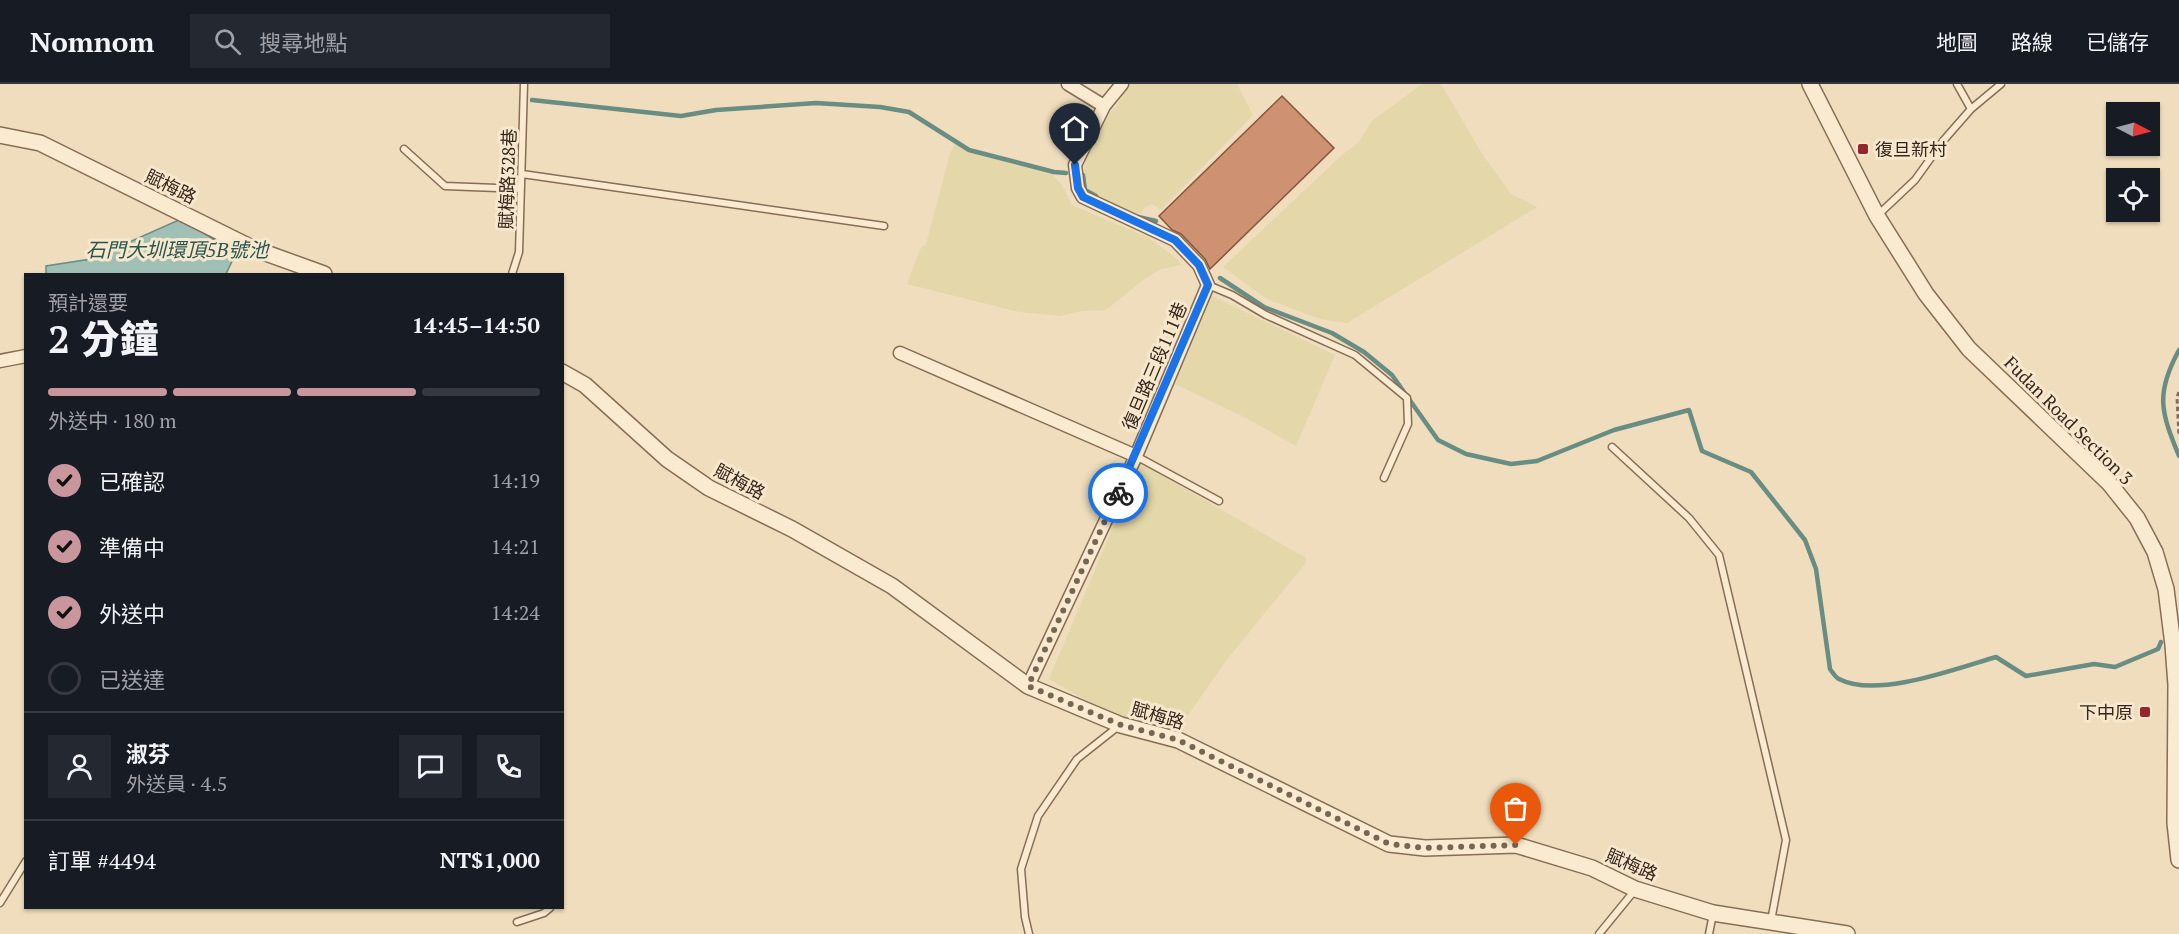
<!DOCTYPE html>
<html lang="zh-TW">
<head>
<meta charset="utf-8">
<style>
  :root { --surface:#171b24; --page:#242831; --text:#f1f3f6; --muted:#9ea1a6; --line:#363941; --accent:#c8969c }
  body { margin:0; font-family:"PT Serif","Noto Sans TC",serif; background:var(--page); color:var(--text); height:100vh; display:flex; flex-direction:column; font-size:22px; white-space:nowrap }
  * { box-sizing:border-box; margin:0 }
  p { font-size:20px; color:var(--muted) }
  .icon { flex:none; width:33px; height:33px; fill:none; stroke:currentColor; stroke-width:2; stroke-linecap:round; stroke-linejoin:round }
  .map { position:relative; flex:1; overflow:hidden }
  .side { position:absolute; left:24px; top:189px; width:540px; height:636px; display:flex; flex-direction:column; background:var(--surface); border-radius:0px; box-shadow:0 2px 4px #0004 }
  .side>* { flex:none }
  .needle { width:39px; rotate:96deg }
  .controls { position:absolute; left:2106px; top:18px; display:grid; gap:12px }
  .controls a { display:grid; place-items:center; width:54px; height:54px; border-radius:0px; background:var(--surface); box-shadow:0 2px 4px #0004; font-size:30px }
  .pin { position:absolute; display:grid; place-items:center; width:51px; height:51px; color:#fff; margin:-62px -26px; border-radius:50% 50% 50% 0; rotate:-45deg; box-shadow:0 0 6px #0007 }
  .pin .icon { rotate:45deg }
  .courier { position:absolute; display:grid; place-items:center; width:60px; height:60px; margin:-30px; border:4px solid #1a73e8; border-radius:50%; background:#fff; color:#222; box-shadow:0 2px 8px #0007 }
  .head em { font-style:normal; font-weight:800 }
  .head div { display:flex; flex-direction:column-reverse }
  .head { display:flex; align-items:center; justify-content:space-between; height:102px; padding:0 24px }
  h1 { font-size:39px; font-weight:800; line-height:45px }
  .bar { display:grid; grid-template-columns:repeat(4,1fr); gap:9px 6px; align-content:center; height:72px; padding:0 24px }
  .bar i { height:8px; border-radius:4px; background:var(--line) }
  .bar .on { background:var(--accent) }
  .bar p { grid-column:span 4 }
  .line { display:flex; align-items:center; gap:15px; padding:0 24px; border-top:2px solid var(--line) }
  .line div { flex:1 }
  .round { display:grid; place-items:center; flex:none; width:63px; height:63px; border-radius:0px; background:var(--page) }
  ol { padding:0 24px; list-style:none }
  li { display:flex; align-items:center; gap:18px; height:66px }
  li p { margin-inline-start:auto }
  li .icon { padding:6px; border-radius:50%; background:var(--accent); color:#111; stroke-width:4 }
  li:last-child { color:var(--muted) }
  li i { width:33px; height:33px; border:3px solid var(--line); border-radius:50% }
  header { display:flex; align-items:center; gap:36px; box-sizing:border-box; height:84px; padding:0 30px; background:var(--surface); border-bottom:2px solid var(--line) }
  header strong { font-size:28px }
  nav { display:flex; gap:33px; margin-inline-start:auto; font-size:21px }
  .search { width:420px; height:54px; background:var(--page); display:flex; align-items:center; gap:15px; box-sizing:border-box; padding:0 21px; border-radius:0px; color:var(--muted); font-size:22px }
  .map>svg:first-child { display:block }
  .farmland { fill:#e4d7aa }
  .water { fill:#a1c0b5; stroke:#688d82; stroke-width:1.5 }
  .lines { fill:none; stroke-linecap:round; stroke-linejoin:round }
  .stream { stroke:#688d82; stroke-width:4.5 }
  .building { fill:#ce9272; stroke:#86543b; stroke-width:1.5 }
  .service-casing { stroke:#876d56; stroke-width:9 }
  .minor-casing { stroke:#876d56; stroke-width:15 }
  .tertiary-casing { stroke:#876d56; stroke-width:18 }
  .path { stroke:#876d56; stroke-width:3; stroke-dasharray:4.5 3; stroke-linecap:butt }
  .service { stroke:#f9ead0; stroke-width:6 }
  .minor { stroke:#f9ead0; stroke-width:12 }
  .tertiary { stroke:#f9ead0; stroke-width:15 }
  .done { stroke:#776654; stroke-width:6; stroke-dasharray:0 10.8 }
  .route { stroke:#1a73e8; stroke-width:8 }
  .poi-dot { fill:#97252d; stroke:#f6e7cd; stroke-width:2 }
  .labels { text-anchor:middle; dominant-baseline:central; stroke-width:6; stroke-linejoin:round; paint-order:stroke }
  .poi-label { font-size:18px; fill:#36261b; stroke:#f6e7cd; text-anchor:start }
  .street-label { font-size:18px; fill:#36261b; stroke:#f6e7cd }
  .water-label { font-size:20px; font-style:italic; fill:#2a5650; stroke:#f6e7cd }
</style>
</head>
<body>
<header>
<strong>Nomnom</strong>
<div class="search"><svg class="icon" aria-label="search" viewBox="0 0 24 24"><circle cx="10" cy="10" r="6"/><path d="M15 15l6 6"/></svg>搜尋地點</div>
<nav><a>地圖</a><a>路線</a><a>已儲存</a></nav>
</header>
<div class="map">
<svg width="2179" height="850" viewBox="0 0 2179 850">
  <rect width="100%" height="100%" fill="#efddbd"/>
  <!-- farmland -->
  <path class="farmland" d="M1129,0H1237L1253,31L1161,126L1152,120L1144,124L1141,129L1137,132L1087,106L1084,81L1106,32L1116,23Z
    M1422,0H1441L1481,68L1511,110L1537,123L1347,239L1320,235L1267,215L1223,183L1343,70L1358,59L1372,37Z
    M955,60L969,67L1052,90L1062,101L1072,121L1149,154L1176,174L1181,181L1161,185L1143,196L1106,226L1082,227L1060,232L1019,228L907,200L920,165L926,160L950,70Z
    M1212,212L1335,271L1296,362L1246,334L1175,300Z
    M1140,379L1306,474L1305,480L1228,574L1177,647L1126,633L1087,617L1049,595Z"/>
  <!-- water -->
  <path class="water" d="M181,135L236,169L226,190H46V182L91,175Z"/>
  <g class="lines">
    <!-- stream -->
    <path class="stream" d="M532,16L681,32L716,26L816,19L880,23L909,28L969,66L1054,88L1066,89
      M1083,91L1085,106L1096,112
      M1138,133L1156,137
      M1220,194L1264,223L1332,249L1364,268L1392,291L1438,356L1466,370L1511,380L1537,377L1614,346L1689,326L1702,367L1751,388L1805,456L1816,485L1830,585C1833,589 1836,594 1839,595C1877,615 1958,584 1996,573L2026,592L2094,580L2115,583L2158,565L2161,558
      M2179,266C2155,310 2161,328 2179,372"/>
  </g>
  <!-- building -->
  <path class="building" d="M1282,12L1334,64L1210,185L1205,175L1181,150L1172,146L1159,132Z"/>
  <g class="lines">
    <defs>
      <path id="service" d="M1957,0L1971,25
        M404,65L445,102L520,105
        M522,90L884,142
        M1879,130L1915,96L1943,57L1971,25L2001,0
        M512,190L519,168L524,0
        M1208,201L1232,211L1266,231L1355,271L1407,314L1408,340L1384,394
        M1612,363L1689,434L1719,471L1786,756L1771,837
        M1136,372L1219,417
        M0,819L26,777
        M517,838L544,829L550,824
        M1029,850L1025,833L1021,785L1038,732L1077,675L1120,641
        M1599,850L1635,806
        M1709,850L1713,830"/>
      <path id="minor" d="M1068,0L1104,22
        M900,269L1136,372
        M0,277L26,272
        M1028,602L1136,372L1208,201L1199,181L1175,156L1083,113L1078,104L1075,81L1104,22L1122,0"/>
      <path id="tertiary" d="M1810,0L1877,132L1926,210L1969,265L2109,399L2137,434L2155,468L2166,505L2173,561L2176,601L2175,739L2179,776
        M0,51L40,59L252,164L324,190
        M562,288L585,301L667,375L709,404L792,445L892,502L1028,602L1121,641L1178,656L1389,760L1425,764L1516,761L1592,784L1635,805L1713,829L1847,850"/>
    </defs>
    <!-- service casing -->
    <use href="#service" class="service-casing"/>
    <!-- minor casing -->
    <use href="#minor" class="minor-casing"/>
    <!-- tertiary casing -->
    <use href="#tertiary" class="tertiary-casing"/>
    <!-- path -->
    <path class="path" d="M2179,308L2177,313L2179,352"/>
    <!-- service -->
    <use href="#service" class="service"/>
    <!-- minor -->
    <use href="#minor" class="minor"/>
    <!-- tertiary -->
    <use href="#tertiary" class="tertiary"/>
  </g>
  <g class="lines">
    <!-- done -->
    <path class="done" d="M1118,409L1028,602L1121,641L1178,656L1389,760L1425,764L1516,761"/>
    <!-- route -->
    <path class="route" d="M1075,81L1078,104L1083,113L1175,156L1199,181L1208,201L1118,409"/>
  </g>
  <!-- markers -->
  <g class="poi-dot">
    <rect x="1857" y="59" width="12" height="12" rx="3"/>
    <rect x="2139" y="622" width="12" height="12" rx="3"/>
  </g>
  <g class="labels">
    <!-- poi labels -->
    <g class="poi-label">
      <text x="1875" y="65">復旦新村</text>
      <text x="2133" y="628" text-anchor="end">下中原</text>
    </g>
    <!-- street labels -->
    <g class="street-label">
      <text transform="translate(507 95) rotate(-88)">賦梅路328巷</text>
      <text transform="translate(171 102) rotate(26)">賦梅路</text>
      <text transform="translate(1154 282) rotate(-67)">復旦路三段111巷</text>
      <text transform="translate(2069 336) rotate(45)">Fudan Road Section 3</text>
      <text transform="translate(740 397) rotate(28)">賦梅路</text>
      <text transform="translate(1158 631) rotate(16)">賦梅路</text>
      <text transform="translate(1632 780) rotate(23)">賦梅路</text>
    </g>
    <!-- water labels -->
    <g class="water-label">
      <text x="177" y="165">石門大圳環頂5B號池</text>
    </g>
  </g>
</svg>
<div class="controls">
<a><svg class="needle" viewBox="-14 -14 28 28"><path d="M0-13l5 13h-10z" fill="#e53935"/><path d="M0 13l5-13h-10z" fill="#9ea1a6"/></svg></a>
<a><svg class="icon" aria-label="locate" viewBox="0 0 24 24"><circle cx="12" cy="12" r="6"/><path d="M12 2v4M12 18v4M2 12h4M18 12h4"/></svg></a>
</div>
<div class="pin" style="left:1516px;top:761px;background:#ea580c"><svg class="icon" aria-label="bag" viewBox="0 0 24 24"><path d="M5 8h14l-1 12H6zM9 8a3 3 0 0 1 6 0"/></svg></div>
<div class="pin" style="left:1075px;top:81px;background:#1f2937"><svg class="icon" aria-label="home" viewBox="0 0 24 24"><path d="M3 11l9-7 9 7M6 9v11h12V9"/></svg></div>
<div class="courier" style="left:1118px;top:409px"><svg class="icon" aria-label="bike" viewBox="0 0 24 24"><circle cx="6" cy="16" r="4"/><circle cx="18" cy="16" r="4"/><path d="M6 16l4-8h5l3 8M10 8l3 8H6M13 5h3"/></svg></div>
<section class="side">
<div class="head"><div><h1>2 分鐘</h1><p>預計還要</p></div><em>14:45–14:50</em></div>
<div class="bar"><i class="on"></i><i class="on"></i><i class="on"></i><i></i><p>外送中 · 180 m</p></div>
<ol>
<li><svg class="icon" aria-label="check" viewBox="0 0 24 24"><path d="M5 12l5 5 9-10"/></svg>已確認<p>14:19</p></li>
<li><svg class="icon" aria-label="check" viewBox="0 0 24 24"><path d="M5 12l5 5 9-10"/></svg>準備中<p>14:21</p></li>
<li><svg class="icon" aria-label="check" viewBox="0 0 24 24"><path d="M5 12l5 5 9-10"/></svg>外送中<p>14:24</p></li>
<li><i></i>已送達</li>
</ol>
<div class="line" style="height:108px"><a class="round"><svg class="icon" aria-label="person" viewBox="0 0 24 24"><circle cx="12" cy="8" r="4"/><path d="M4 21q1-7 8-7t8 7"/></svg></a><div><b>淑芬</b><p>外送員 · 4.5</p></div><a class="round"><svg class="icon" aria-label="chat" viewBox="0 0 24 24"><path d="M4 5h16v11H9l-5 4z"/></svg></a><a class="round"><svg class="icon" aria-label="phone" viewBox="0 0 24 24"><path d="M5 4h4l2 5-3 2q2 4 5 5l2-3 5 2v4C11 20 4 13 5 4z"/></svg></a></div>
<div class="line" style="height:78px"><div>訂單 #4494</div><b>NT$1,000</b></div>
</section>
</div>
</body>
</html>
